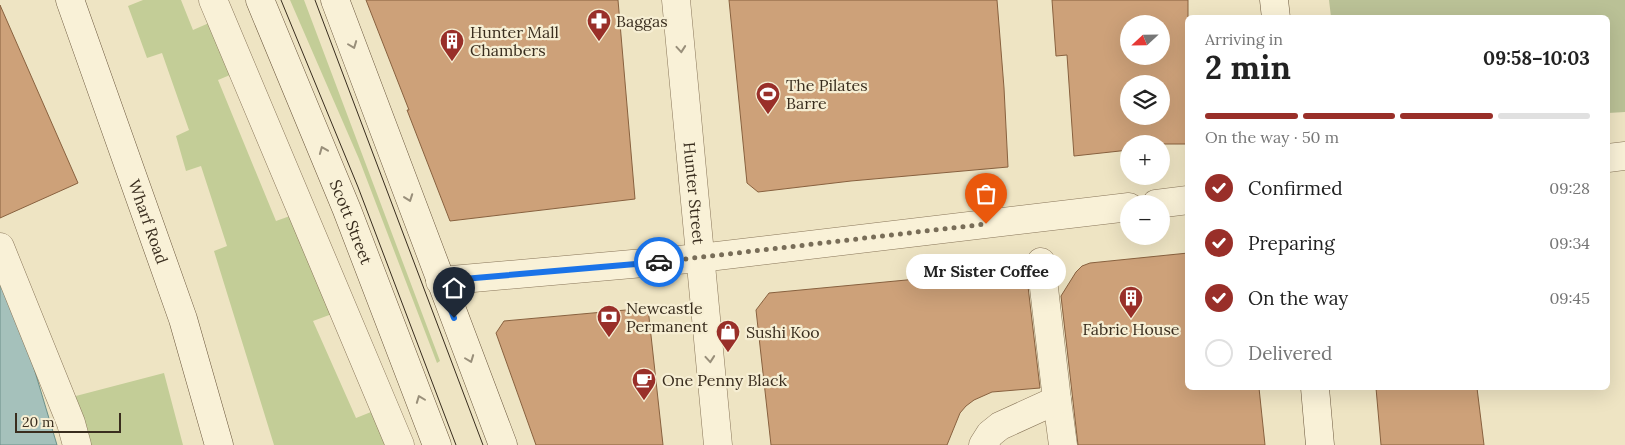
<!DOCTYPE html>
<html lang="en">
<head>
<meta charset="utf-8">
<style>
  :root { --surface:#fff; --page:#f6f6f6; --text:#222; --muted:#767676; --line:#e0e0e0; --accent:#992f29 }
  body { margin:0; font-family:Lora,serif; background:var(--page); color:var(--text); height:100vh; display:flex; flex-direction:column; font-size:19px; white-space:nowrap }
  * { box-sizing:border-box; margin:0 }
  p { font-size:16px; color:var(--muted) }
  .icon { flex:none; width:28px; height:28px; fill:none; stroke:currentColor; stroke-width:2; stroke-linecap:round; stroke-linejoin:round }
  .map { position:relative; flex:1; overflow:hidden }
  .panel { position:absolute; left:1185px; top:15px; width:425px; height:375px; display:flex; flex-direction:column; background:var(--surface); border-radius:8px; box-shadow:0 5px 20px #0002 }
  .panel>* { flex:none }
  .needle { width:32px; rotate:248deg }
  .controls { position:absolute; left:1120px; top:15px; display:grid; gap:10px }
  .controls a { display:grid; place-items:center; width:50px; height:50px; border-radius:50%; background:var(--surface); box-shadow:0 5px 20px #0002; font-size:25px }
  .scale { position:absolute; left:15px; bottom:12px; width:106px; box-sizing:border-box; padding-left:5px; border:2px solid #392d1e; border-top:0; font-size:14px; line-height:18px; white-space:nowrap; color:#392d1e; -webkit-text-stroke:4px #f6eed3; paint-order:stroke }
  .pin { position:absolute; display:grid; place-items:center; width:42px; height:42px; color:#fff; margin:-51px -21px; border-radius:50% 50% 50% 0; rotate:-45deg; box-shadow:0 0 5px #0007 }
  .pin .icon { rotate:45deg }
  .courier { position:absolute; display:grid; place-items:center; width:50px; height:50px; margin:-25px; border:4px solid #1a73e8; border-radius:50%; background:#fff; color:#222; box-shadow:0 1px 6px #0007 }
  .bubble { position:absolute; height:35px; border-radius:18px; background:var(--surface); box-shadow:0 5px 20px #0002; font-size:16px; font-weight:700; line-height:35px; text-align:center }
  .head em { font-style:normal; font-weight:700 }
  .head div { display:flex; flex-direction:column-reverse }
  .head { display:flex; align-items:center; justify-content:space-between; height:85px; padding:0 20px }
  h1 { font-size:32px; font-weight:700; line-height:38px }
  .bar { display:grid; grid-template-columns:repeat(4,1fr); gap:8px 5px; align-content:center; height:60px; padding:0 20px }
  .bar i { height:6px; border-radius:4px; background:var(--line) }
  .bar .active { background:var(--accent) }
  .bar p { grid-column:span 4 }
  ol { padding:0 20px; list-style:none }
  li { display:flex; align-items:center; gap:15px; height:55px }
  li p { margin-inline-start:auto }
  li .icon { padding:5px; border-radius:50%; background:var(--accent); color:#fff; stroke-width:4 }
  li:last-child { color:var(--muted) }
  li i { width:28px; height:28px; border:2px solid var(--line); border-radius:50% }
  .map>svg:first-child { display:block }
  .green { fill:#c3cd97 }
  .cemetery { fill:#bac196 }
  .water { fill:#a5c1bb; stroke:#6c9089 }
  .building { fill:#cda179; stroke:#88613f; fill-rule:evenodd }
  .lines { fill:none; stroke-linecap:round; stroke-linejoin:round }
  .street-casing { stroke:#89765a; stroke-width:29 }
  .secondary-casing { stroke:#6b573d; stroke-width:29 }
  .street { stroke:#f9f1d7; stroke-width:28 }
  .secondary { stroke:#f9f1d7; stroke-width:28 }
  .tram { stroke:#392d1e; stroke-width:1 }
  .oneway { stroke:#998f7a }
  .done { stroke:#786d58; stroke-width:5; stroke-dasharray:0 9 }
  .route { stroke:#1a73e8; stroke-width:6 }
  .labels { text-anchor:middle; dominant-baseline:central; stroke-width:4.5; stroke-linejoin:round; paint-order:stroke }
  .poi-label { font-size:16px; fill:#392d1e; stroke:#f6eed3; text-anchor:start }
  .street-label { font-size:16px; fill:#392d1e; stroke:#f6eed3 }
</style>
</head>
<body>
<div class="map">
<svg width="1625" height="445" viewBox="0 0 1625 445">
  <rect width="100%" height="100%" fill="#eee4c3"/>
  <!-- green -->
  <path class="green" d="M143,0H181L193,30L209,23L230,75L218,80L276,221L290,216L332,314L313,321L356,418L371,412L385,445H274L214,251L227,246L201,166L186,171L176,136L189,130L162,53L147,58L128,6Z
    M290,0H304L440,361L437,363L359,159Z
    M164,373L183,445H86L72,397Z"/>
  <!-- cemetery -->
  <path class="cemetery" d="M1329,0H1625V112L1608,113V18L1331,17Z"/>
  <!-- water -->
  <path class="water" d="M0,282L30,355L57,445H0Z"/>
  <!-- building -->
  <path class="building" d="M366,0H618L635,199L450,221L407,110H409Z
    M729,0H997L1004,88L1008,167L851,181L758,192L747,183Z
    M1052,0H1188V144H1129V150L1074,156L1067,55L1056,56ZM1129,24H1161V56H1129ZM1129,84H1161V116H1129Z
    M0,5L78,183L0,218Z
    M1188,253V388H1259L1265,445H1078L1061,296L1076,272L1082,266L1090,263Z
    M1012,270L1021,272L1027,278L1040,388L992,392L974,400L966,406L960,413L947,445H771L756,310L769,293Z
    M648,308L663,445H536L496,333L504,321Z
    M1376,388H1477L1484,445H1381Z"/>
  <g class="lines">
    <defs>
      <g id="street">
        <path d="M213,0L400,445"/>
        <path id="s1" d="M676,0L718,445"/>
        <path d="M1608,158L1625,156"/>
        <path d="M1156,204L1188,200"/>
        <path d="M0,247L71,423L77,445"/>
        <path d="M440,281L700,258L1129,207"/>
        <path d="M1057,400L1063,445"/>
        <path d="M983,445L990,434L1000,426L1057,400L1041,262"/>
      </g>
      <g id="secondary">
        <path id="s2" d="M70,0L183,319L219,445"/>
        <path id="s3" d="M260,0L347,210L437,445"/>
        <path d="M335,0L503,445"/>
        <path d="M1274,0L1276,18"/>
        <path d="M1315,388L1320,445"/>
      </g>
    </defs>
    <!-- street casing -->
    <use href="#street" class="street-casing"/>
    <!-- secondary casing -->
    <use href="#secondary" class="secondary-casing"/>
    <!-- street -->
    <use href="#street" class="street"/>
    <!-- secondary -->
    <use href="#secondary" class="secondary"/>
    <!-- tram -->
    <path class="tram" d="M281,0L358,187L456,445
      M315,0L483,445"/>
  </g>
  <!-- one-way arrows -->
  <defs><path id="oneway-chevron" d="M-2-3.5L2.5 0L-2 3.5" fill="none" stroke-width="1.6" stroke-linecap="round" stroke-linejoin="round" transform="scale(1.25)"/></defs>
  <g class="oneway">
    <use href="#oneway-chevron" transform="translate(353 45) rotate(69)"/>
    <use href="#oneway-chevron" transform="translate(681 49) rotate(85)"/>
    <use href="#oneway-chevron" transform="translate(323 150) rotate(-112)"/>
    <use href="#oneway-chevron" transform="translate(409 198) rotate(70)"/>
    <use href="#oneway-chevron" transform="translate(470 359) rotate(69)"/>
    <use href="#oneway-chevron" transform="translate(710 359) rotate(85)"/>
    <use href="#oneway-chevron" transform="translate(420 399) rotate(-111)"/>
  </g>
  <g class="lines">
    <!-- done -->
    <path class="done" d="M659,262L986,224"/>
    <!-- route -->
    <path class="route" d="M454,318L440,281L659,262"/>
  </g>
  <!-- icons -->
  <defs>
    <symbol id="pharmacy-pin" viewBox="-11 -11 22 30"><path d="M0 17L-7.5 6A9.5 9.5 0 1 1 7.5 6Z" fill="#992f29" stroke="#f6eed3"/><path d="M-2-6h4v4h4v4h-4v4h-4v-4h-4v-4h4Z" fill="#fff"/></symbol>
    <symbol id="building-pin" viewBox="-11 -11 22 30"><path d="M0 17L-7.5 6A9.5 9.5 0 1 1 7.5 6Z" fill="#992f29" stroke="#f6eed3"/><path d="M-4-6H4V6H1V3H-1V6H-4ZM-2.5-4.3h1.7v1.8h-1.7ZM.8-4.3h1.7v1.8H.8ZM-2.5-1h1.7V.8h-1.7ZM.8-1h1.7V.8H.8Z" fill="#fff"/></symbol>
    <symbol id="stadium-pin" viewBox="-11 -11 22 30"><path d="M0 17L-7.5 6A9.5 9.5 0 1 1 7.5 6Z" fill="#992f29" stroke="#f6eed3"/><path d="M0-5a6.5 5 0 1 0 0 10a6.5 5 0 1 0 0-10ZM-3.5-1.8h7v3.6h-7Z" fill="#fff"/></symbol>
    <symbol id="bank-pin" viewBox="-11 -11 22 30"><path d="M0 17L-7.5 6A9.5 9.5 0 1 1 7.5 6Z" fill="#992f29" stroke="#f6eed3"/><path d="M-6-4H6V4H-6ZM0-2.3a2.3 2.3 0 1 0 0 4.6a2.3 2.3 0 1 0 0-4.6Z" fill="#fff"/></symbol>
    <symbol id="shop-pin" viewBox="-11 -11 22 30"><path d="M0 17L-7.5 6A9.5 9.5 0 1 1 7.5 6Z" fill="#992f29" stroke="#f6eed3"/><path d="M-5-2.5h2.3a2.7 3.5 0 0 1 5.4 0H5L5.5 6h-11ZM-1.5-2.5h3a1.5 2.3 0 0 0-3 0Z" fill="#fff"/></symbol>
    <symbol id="cafe-pin" viewBox="-11 -11 22 30"><path d="M0 17L-7.5 6A9.5 9.5 0 1 1 7.5 6Z" fill="#992f29" stroke="#f6eed3"/><path d="M-5.5-4.5H6V0H3Q3 3.5 0 3.5H-2.5Q-5.5 3.5-5.5 0ZM3-3.2v2h1.7v-2ZM-6 4.5H4V6H-6Z" fill="#fff"/></symbol>
  </defs>
  <g fill-rule="evenodd">
    <use href="#pharmacy-pin" x="585" y="7" width="28" height="38"/>
    <use href="#building-pin" x="438" y="27" width="28" height="38"/>
    <use href="#stadium-pin" x="754" y="80" width="28" height="38"/>
    <use href="#building-pin" x="1117" y="284" width="28" height="38"/>
    <use href="#bank-pin" x="595" y="303" width="28" height="38"/>
    <use href="#shop-pin" x="714" y="318" width="28" height="38"/>
    <use href="#cafe-pin" x="630" y="366" width="28" height="38"/>
  </g>
  <g class="labels">
    <!-- poi labels -->
    <g class="poi-label">
      <text x="616" y="21">Baggas</text>
      <text x="470" y="32">Hunter Mall<tspan x="470" dy="18">Chambers</tspan></text>
      <text x="786" y="85">The Pilates<tspan x="786" dy="18">Barre</tspan></text>
      <text x="626" y="308">Newcastle<tspan x="626" dy="18">Permanent</tspan></text>
      <text x="1131" y="329" text-anchor="middle">Fabric House</text>
      <text x="746" y="332">Sushi Koo</text>
      <text x="662" y="380">One Penny Black</text>
    </g>
    <!-- street labels -->
    <g class="street-label">
      <text stroke="none"><textPath href="#s1" startOffset="194">Hunter Street</textPath></text>
      <text stroke="none"><textPath href="#s2" startOffset="235">Wharf Road</textPath></text>
      <text stroke="none"><textPath href="#s3" startOffset="240">Scott Street</textPath></text>
    </g>
  </g>
</svg>
<div class="controls">
<a><svg class="needle" viewBox="-14 -14 28 28"><path d="M0-13l5 13h-10z" fill="#e53935"/><path d="M0 13l5-13h-10z" fill="#767676"/></svg></a>
<a><svg class="icon" aria-label="layers" viewBox="0 0 24 24"><path d="M12 4l9 5-9 5-9-5zM3 14l9 5 9-5"/></svg></a>
<a>+</a>
<a>−</a>
</div>
<div class="scale">20 m</div>
<div class="pin" style="left:986px;top:224px;background:#ea580c"><svg class="icon" aria-label="bag" viewBox="0 0 24 24"><path d="M5 8h14l-1 12H6zM9 8a3 3 0 0 1 6 0"/></svg></div>
<div class="pin" style="left:454px;top:318px;background:#1f2937"><svg class="icon" aria-label="home" viewBox="0 0 24 24"><path d="M3 11l9-7 9 7M6 9v11h12V9"/></svg></div>
<div class="courier" style="left:659px;top:262px"><svg class="icon" aria-label="car" viewBox="0 0 24 24"><path d="M5 17H2v-5l4-1 3-4h7l3 4 3 1v5h-3M9 17h6M6 11h13"/><circle cx="7" cy="17" r="2"/><circle cx="17" cy="17" r="2"/></svg></div>
<div class="bubble" style="left:906px;top:254px;width:160px">Mr Sister Coffee</div>
<section class="panel">
<div class="head"><div><h1>2 min</h1><p>Arriving in</p></div><em>09:58–10:03</em></div>
<div class="bar"><i class="active"></i><i class="active"></i><i class="active"></i><i></i><p>On the way · 50 m</p></div>
<ol>
<li><svg class="icon" aria-label="check" viewBox="0 0 24 24"><path d="M5 12l5 5 9-10"/></svg>Confirmed<p>09:28</p></li>
<li><svg class="icon" aria-label="check" viewBox="0 0 24 24"><path d="M5 12l5 5 9-10"/></svg>Preparing<p>09:34</p></li>
<li><svg class="icon" aria-label="check" viewBox="0 0 24 24"><path d="M5 12l5 5 9-10"/></svg>On the way<p>09:45</p></li>
<li><i></i>Delivered</li>
</ol>
</section>
</div>
</body>
</html>
